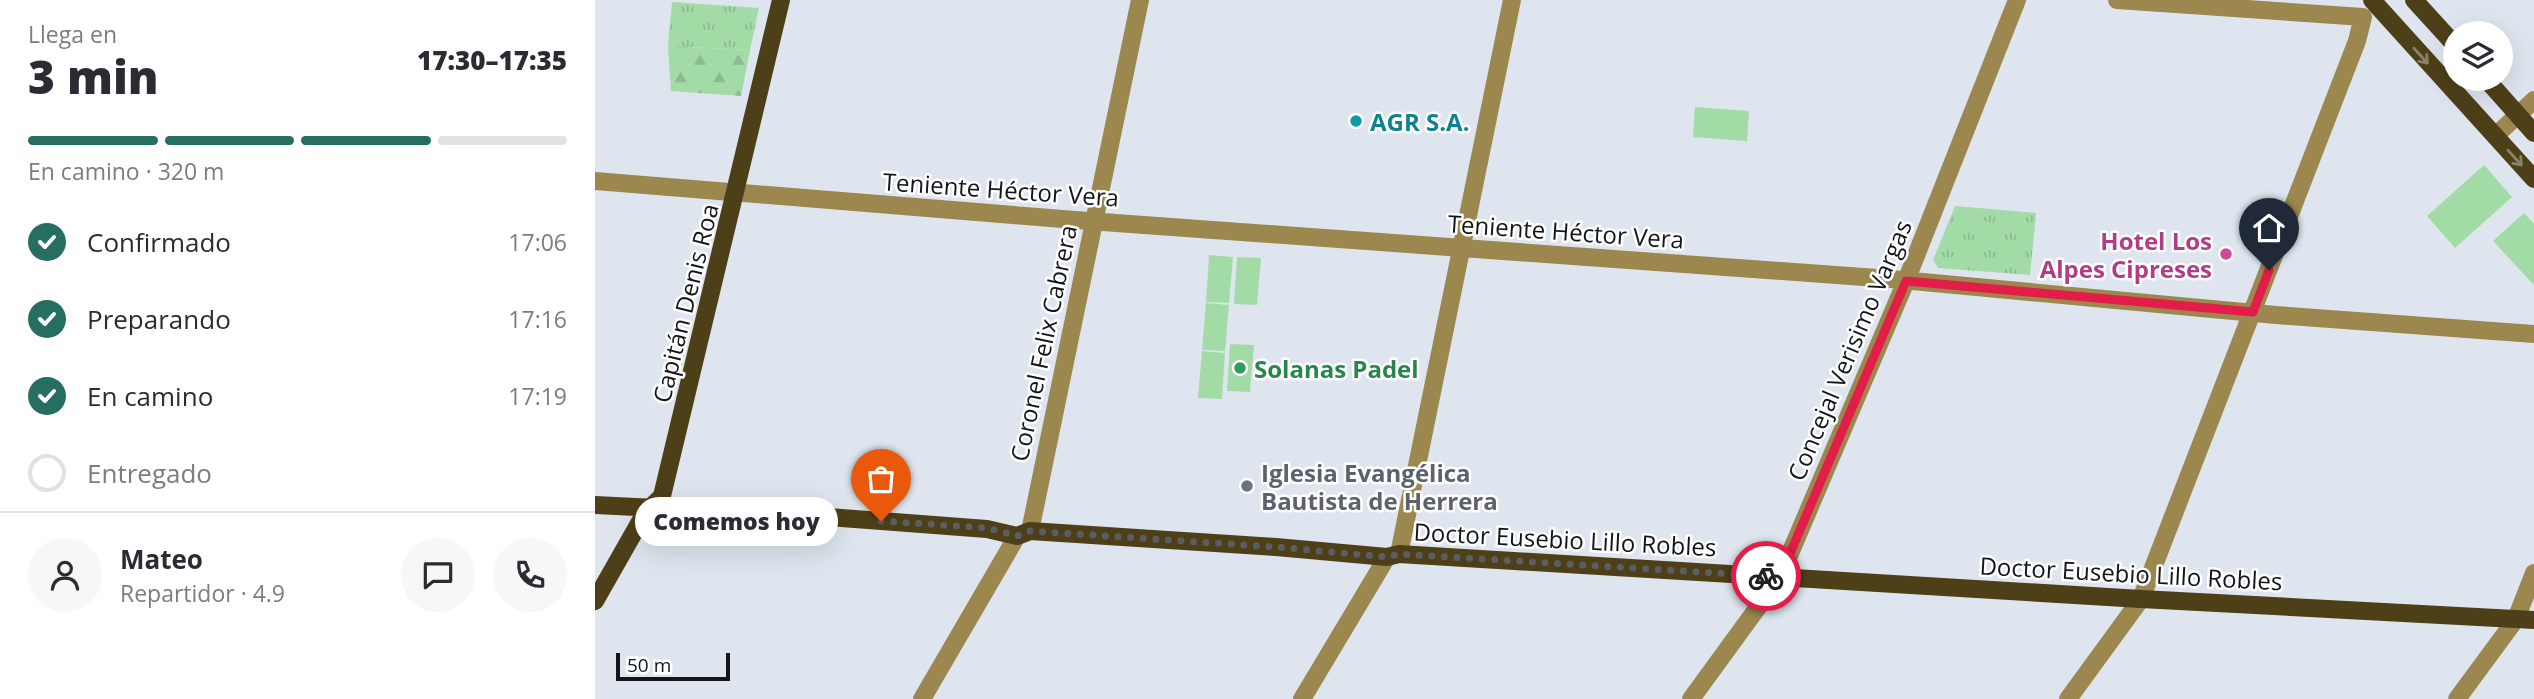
<!DOCTYPE html>
<html lang="es">
<head>
<meta charset="utf-8">
<style>
  :root { --surface:#fff; --page:#f7f7f7; --text:#2b2b33; --muted:#7c7c81; --line:#e1e1e2; --accent:#266d62 }
  body { margin:0; font-family:"Open Sans",sans-serif; background:var(--page); color:var(--text); height:100vh; display:flex; flex-direction:column; font-size:26px; white-space:nowrap }
  * { box-sizing:border-box; margin:0 }
  p { font-size:23px; color:var(--muted) }
  .icon { flex:none; width:38px; height:38px; fill:none; stroke:currentColor; stroke-width:2; stroke-linecap:round; stroke-linejoin:round }
  .map { position:relative; flex:1; overflow:hidden }
  .side { display:flex; flex-direction:column; background:var(--surface); width:595px }
  .side>* { flex:none }
  .buttons { position:absolute; left:1848px; top:21px; display:grid; gap:14px }
  .buttons a { display:grid; place-items:center; width:70px; height:70px; border-radius:50%; background:var(--surface); box-shadow:0 7px 28px #0002; font-size:35px }
  .scale { position:absolute; left:21px; bottom:18px; width:114px; box-sizing:border-box; padding-left:7px; border:4px solid #131518; border-top:0; font-size:19px; line-height:24px; white-space:nowrap; color:#131518; -webkit-text-stroke:5px #fff; paint-order:stroke }
  .pin { position:absolute; display:grid; place-items:center; width:60px; height:60px; color:#fff; margin:-72px -30px; border-radius:50% 50% 50% 0; rotate:-45deg; box-shadow:0 0 7px #0007 }
  .pin .icon { rotate:45deg }
  .courier { position:absolute; display:grid; place-items:center; width:70px; height:70px; margin:-35px; border:5px solid #e11d48; border-radius:50%; background:#fff; color:#222; box-shadow:0 2px 9px #0007 }
  .bubble { position:absolute; height:49px; border-radius:24px; background:var(--surface); box-shadow:0 7px 28px #0002; font-size:23px; font-weight:800; line-height:49px; text-align:center }
  .overview em { font-style:normal; font-weight:800 }
  .overview div { display:flex; flex-direction:column-reverse }
  .overview { display:flex; align-items:center; justify-content:space-between; height:119px; padding:0 28px }
  h1 { font-size:46px; font-weight:800; line-height:52px }
  .bar { display:grid; grid-template-columns:repeat(4,1fr); gap:10px 7px; align-content:center; height:84px; padding:0 28px }
  .bar i { height:9px; border-radius:5px; background:var(--line) }
  .bar .active { background:var(--accent) }
  .bar p { grid-column:span 4 }
  .line { display:flex; align-items:center; gap:18px; padding:0 28px; border-top:2px solid var(--line) }
  .line div { flex:1 }
  .round { display:grid; place-items:center; flex:none; width:74px; height:74px; border-radius:37px; background:var(--page) }
  ol { padding:0 28px; list-style:none }
  li { display:flex; align-items:center; gap:21px; height:77px }
  li p { margin-inline-start:auto }
  li .icon { padding:7px; border-radius:50%; background:var(--accent); color:#fff; stroke-width:4 }
  li:last-child { color:var(--muted) }
  li i { width:38px; height:38px; border:4px solid var(--line); border-radius:50% }
  main { display:flex; flex:1; min-height:0 }
  .map>svg:first-child { display:block }
  .grass { fill:url(#grass-tufts) }
  .forest { fill:url(#forest-firs) }
  .pitch { fill:#a3dba7 }
  .lines { fill:none; stroke-linecap:round; stroke-linejoin:round }
  .minor { stroke:#9c874f; stroke-width:18 }
  .major { stroke:#4d3f18; stroke-width:18 }
  .oneway { stroke:#8b8269 }
  .done { stroke:#5a5e63; stroke-width:7; stroke-dasharray:0 12.6 }
  .route { stroke:#e11d48; stroke-width:9 }
  .culture-dot { fill:#0f9aa8; stroke:#fff; stroke-width:2.5 }
  .hotel-dot { fill:#d1479c; stroke:#fff; stroke-width:2.5 }
  .leisure-dot { fill:#2e9e5b; stroke:#fff; stroke-width:2.5 }
  .worship-dot { fill:#6b7280; stroke:#fff; stroke-width:2.5 }
  .labels { text-anchor:middle; dominant-baseline:central; stroke-width:5; stroke-linejoin:round; paint-order:stroke }
  .culture-label { font-size:24px; font-weight:bold; fill:#0d838f; stroke:#fff; text-anchor:start }
  .street-label { font-size:24px; fill:#131518; stroke:#fff }
  .hotel-label { font-size:24px; font-weight:bold; fill:#b23c85; stroke:#fff; text-anchor:end }
  .leisure-label { font-size:24px; font-weight:bold; fill:#27864d; stroke:#fff; text-anchor:start }
  .worship-label { font-size:24px; font-weight:bold; fill:#5b616d; stroke:#fff; text-anchor:start }
</style>
</head>
<body>
<main>
<section class="side">
<div class="overview"><div><h1>3 min</h1><p>Llega en</p></div><em>17:30–17:35</em></div>
<div class="bar"><i class="active"></i><i class="active"></i><i class="active"></i><i></i><p>En camino · 320 m</p></div>
<ol>
<li><svg class="icon" aria-label="check" viewBox="0 0 24 24"><path d="M5 12l5 5 9-10"/></svg>Confirmado<p>17:06</p></li>
<li><svg class="icon" aria-label="check" viewBox="0 0 24 24"><path d="M5 12l5 5 9-10"/></svg>Preparando<p>17:16</p></li>
<li><svg class="icon" aria-label="check" viewBox="0 0 24 24"><path d="M5 12l5 5 9-10"/></svg>En camino<p>17:19</p></li>
<li><i></i>Entregado</li>
</ol>
<div class="line" style="height:126px"><a class="round"><svg class="icon" aria-label="person" viewBox="0 0 24 24"><circle cx="12" cy="8" r="4"/><path d="M4 21q1-7 8-7t8 7"/></svg></a><div><b>Mateo</b><p>Repartidor · 4.9</p></div><a class="round"><svg class="icon" aria-label="chat" viewBox="0 0 24 24"><path d="M4 5h16v11H9l-5 4z"/></svg></a><a class="round"><svg class="icon" aria-label="phone" viewBox="0 0 24 24"><path d="M5 4h4l2 5-3 2q2 4 5 5l2-3 5 2v4C11 20 4 13 5 4z"/></svg></a></div>
</section>
<div class="map">
<svg width="1939" height="699" viewBox="0 0 1939 699">
  <defs>
    <pattern id="grass-tufts" width="24" height="20" patternUnits="userSpaceOnUse" patternTransform="scale(1.75)"><rect width="24" height="20" fill="#a3dba7"/><path d="M3 7l-1-3M5 7V3M7 7l1-3M15 17l-1-3M17 17v-4M19 17l1-3" fill="none" stroke="#8bbb8f"/></pattern>
    <pattern id="forest-firs" width="22" height="20" patternUnits="userSpaceOnUse" patternTransform="scale(1.75)"><rect width="22" height="20" fill="#a3dba7"/><path d="M5 1l3.5 6h-7zM16 11l3.5 6h-7z" fill="#8bbb8f"/></pattern>
  </defs>
  <rect width="100%" height="100%" fill="#dee5ee"/>
  <!-- grass -->
  <path class="grass" d="M77,2L164,8L155,50L73,46Z
    M1360,206L1441,213L1435,275L1343,268L1338,260Z"/>
  <!-- forest -->
  <path class="forest" d="M73,46L155,50L146,96L76,91Z"/>
  <!-- pitch -->
  <path class="pitch" d="M1100,107L1154,111L1152,141L1098,137Z
    M1889,165L1917,197L1860,248L1832,216Z
    M1929,213L1939,224V285L1898,241Z
    M614,255L638,257L634,303L611,302Z
    M642,257L666,258L662,305L639,304Z
    M611,303L634,305L630,351L607,350Z
    M635,344L659,345L655,392L632,391Z
    M607,351L630,353L627,399L603,398Z"/>
  <g class="lines">
    <!-- minor -->
    <path class="minor" d="M1522,0L1768,17
      M1900,136L1939,100
      M0,181L480,220L1296,279L1681,315L1939,334
      M435,531L545,0
      M804,554L917,0
      M327,699L422,536
      M707,699L792,557
      M1096,699L1185,577L1311,281L1422,0
      M1473,699L1546,599L1762,41L1768,17
      M1862,699L1921,619L1939,573"/>
    <!-- major -->
    <path class="major" d="M1777,0L1939,179
      M1819,0L1860,45
      M1891,79L1939,133
      M0,505L207,515L392,529L422,536L435,531L681,547L792,557L804,554L1546,599L1939,620
      M0,601L50,513L67,496L186,0"/>
  </g>
  <!-- one-way arrows -->
  <defs><path id="oneway-shaft" d="M-6 0H5M1.5-3L5.5 0L1.5 3" fill="none" stroke-width="1.6" stroke-linecap="round" stroke-linejoin="round" transform="scale(1.75)"/></defs>
  <g class="oneway">
    <use href="#oneway-shaft" transform="translate(1826 56) rotate(48)"/>
    <use href="#oneway-shaft" transform="translate(1920 158) rotate(48)"/>
  </g>
  <g class="lines">
    <!-- done -->
    <path class="done" d="M286,521L392,528L422,536L435,531L681,547L792,557L804,554L1171,576"/>
    <!-- route -->
    <path class="route" d="M1171,576L1185,577L1311,281L1658,312L1674,270"/>
  </g>
  <!-- markers -->
  <circle class="culture-dot" cx="761" cy="121" r="7"/>
  <circle class="hotel-dot" cx="1631" cy="254" r="7"/>
  <circle class="leisure-dot" cx="645" cy="368" r="7"/>
  <circle class="worship-dot" cx="652" cy="486" r="7"/>
  <g class="labels">
    <!-- culture labels -->
    <g class="culture-label">
      <text x="775" y="121">AGR S.A.</text>
    </g>
    <!-- street labels -->
    <g class="street-label">
      <text transform="translate(406 189) rotate(4)">Teniente Héctor Vera</text>
      <text transform="translate(971 231) rotate(4)">Teniente Héctor Vera</text>
      <text transform="translate(90 303) rotate(-76)">Capitán Denis Roa</text>
      <text transform="translate(448 343) rotate(-78)">Coronel Felix Cabrera</text>
      <text transform="translate(1254 350) rotate(-67)">Concejal Verisimo Vargas</text>
      <text transform="translate(970 539) rotate(3)">Doctor Eusebio Lillo Robles</text>
      <text transform="translate(1536 573) rotate(3)">Doctor Eusebio Lillo Robles</text>
    </g>
    <!-- hotel labels -->
    <g class="hotel-label">
      <text x="1617" y="240">Hotel Los<tspan x="1617" dy="28">Alpes Cipreses</tspan></text>
    </g>
    <!-- leisure labels -->
    <g class="leisure-label">
      <text x="659" y="368">Solanas Padel</text>
    </g>
    <!-- worship labels -->
    <g class="worship-label">
      <text x="666" y="472">Iglesia Evangélica<tspan x="666" dy="28">Bautista de Herrera</tspan></text>
    </g>
  </g>
</svg>
<div class="buttons">
<a><svg class="icon" aria-label="layers" viewBox="0 0 24 24"><path d="M12 4l9 5-9 5-9-5zM3 14l9 5 9-5"/></svg></a>
</div>
<div class="scale">50 m</div>
<div class="pin" style="left:286px;top:521px;background:#ea580c"><svg class="icon" aria-label="bag" viewBox="0 0 24 24"><path d="M5 8h14l-1 12H6zM9 8a3 3 0 0 1 6 0"/></svg></div>
<div class="pin" style="left:1674px;top:270px;background:#1f2937"><svg class="icon" aria-label="home" viewBox="0 0 24 24"><path d="M3 11l9-7 9 7M6 9v11h12V9"/></svg></div>
<div class="courier" style="left:1171px;top:576px"><svg class="icon" aria-label="bike" viewBox="0 0 24 24"><circle cx="6" cy="16" r="4"/><circle cx="18" cy="16" r="4"/><path d="M6 16l4-8h5l3 8M10 8l3 8H6M13 5h3"/></svg></div>
<div class="bubble" style="left:40px;top:497px;width:203px">Comemos hoy</div>
</div>
</main>
</body>
</html>
